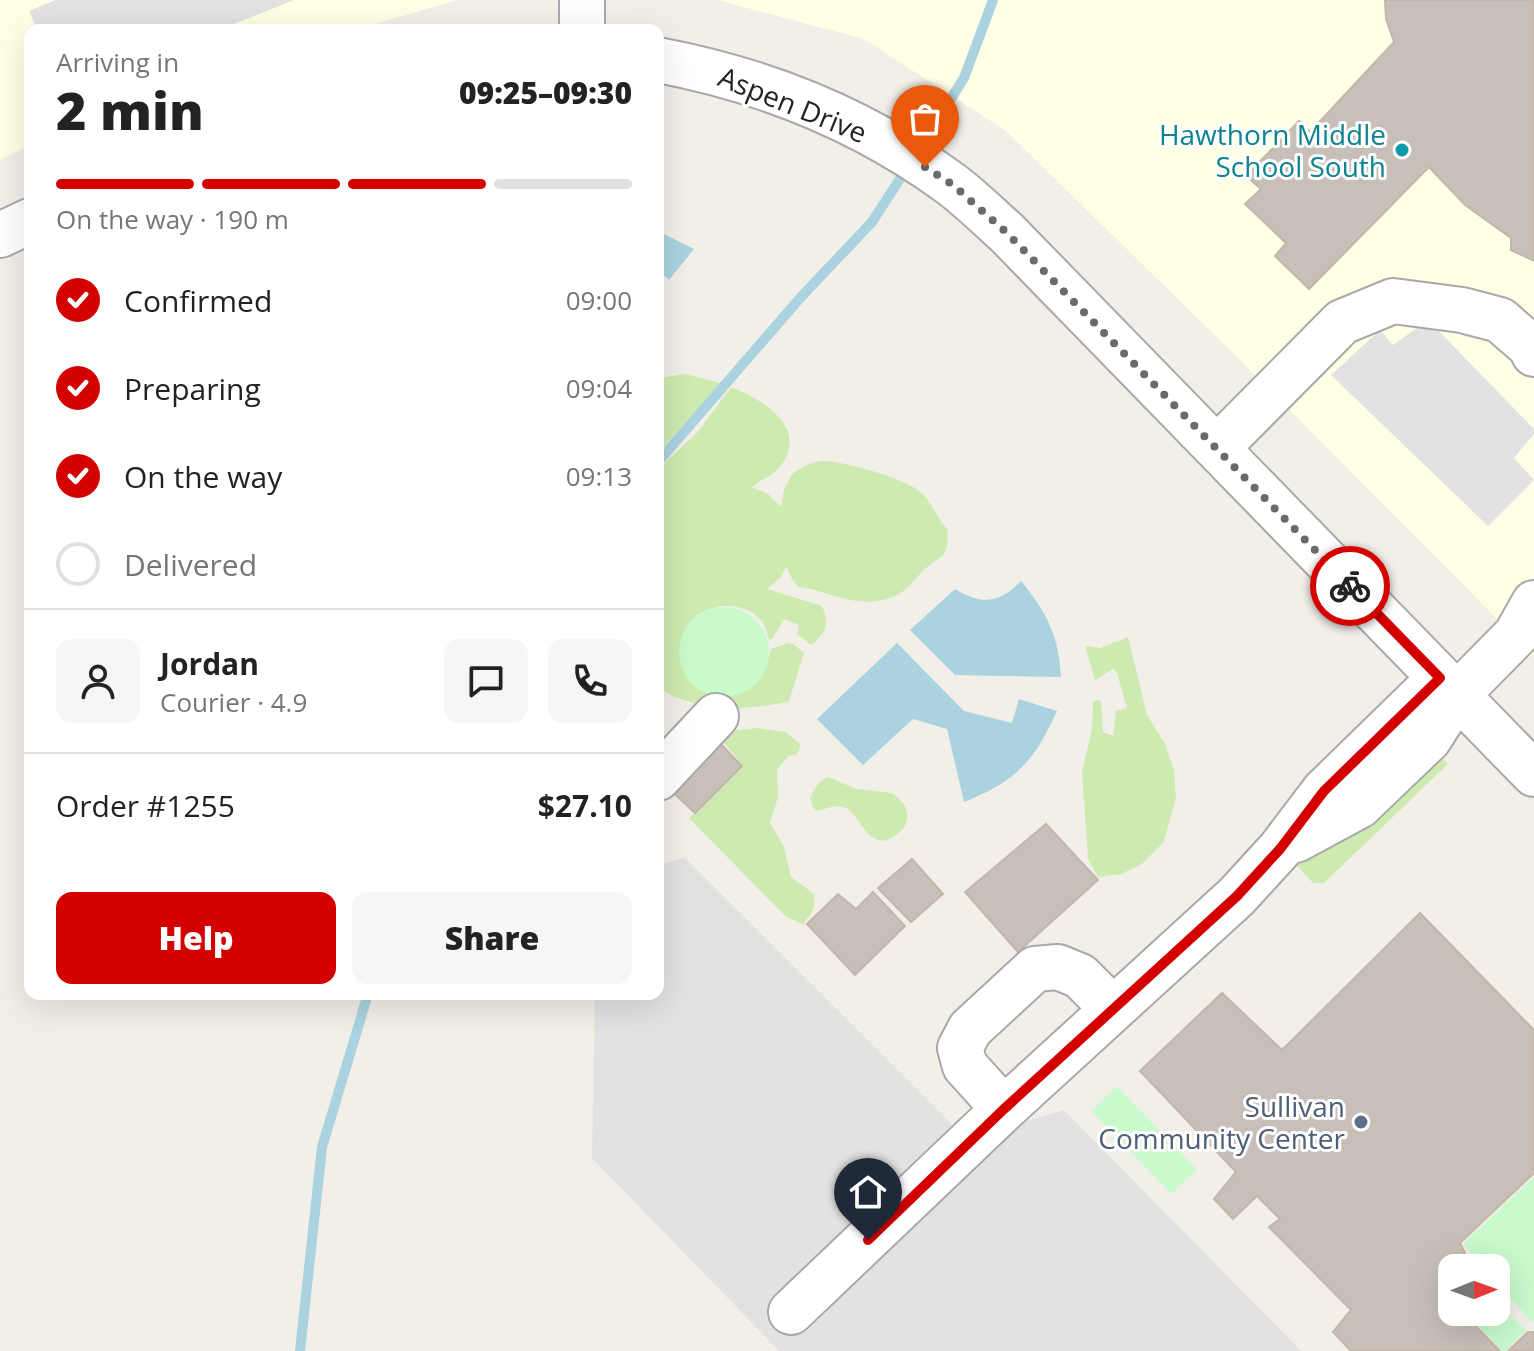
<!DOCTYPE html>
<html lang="en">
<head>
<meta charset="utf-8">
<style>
  :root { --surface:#fff; --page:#f6f6f6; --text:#222; --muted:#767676; --line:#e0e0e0; --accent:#d40000 }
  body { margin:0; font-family:"Open Sans",sans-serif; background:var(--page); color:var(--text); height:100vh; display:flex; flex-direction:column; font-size:30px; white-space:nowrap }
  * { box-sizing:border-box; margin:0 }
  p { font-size:26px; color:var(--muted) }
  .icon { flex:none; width:44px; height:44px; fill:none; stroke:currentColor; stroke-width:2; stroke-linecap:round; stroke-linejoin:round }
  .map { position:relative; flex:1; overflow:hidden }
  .details { position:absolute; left:24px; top:24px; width:640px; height:976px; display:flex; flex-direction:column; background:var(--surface); border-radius:16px; box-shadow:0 8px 32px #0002 }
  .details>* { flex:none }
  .needle { width:52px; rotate:89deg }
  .tools { position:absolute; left:1438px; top:1254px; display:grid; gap:16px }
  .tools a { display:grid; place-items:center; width:72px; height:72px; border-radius:16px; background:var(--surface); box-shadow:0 8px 32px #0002; font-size:40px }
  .pin { position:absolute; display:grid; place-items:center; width:68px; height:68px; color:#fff; margin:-82px -34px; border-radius:50% 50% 50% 0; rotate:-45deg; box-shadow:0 0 8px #0007 }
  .pin .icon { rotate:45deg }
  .courier { position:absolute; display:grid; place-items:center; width:80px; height:80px; margin:-40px; border:6px solid #d40000; border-radius:50%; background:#fff; color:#222; box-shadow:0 2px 10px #0007 }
  .headline em { font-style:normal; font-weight:800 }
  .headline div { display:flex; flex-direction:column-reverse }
  .headline { display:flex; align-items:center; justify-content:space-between; height:136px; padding:0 32px }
  h1 { font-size:52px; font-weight:800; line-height:60px }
  .bar { display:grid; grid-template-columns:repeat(4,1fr); gap:12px 8px; align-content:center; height:96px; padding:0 32px }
  .bar i { height:10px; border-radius:6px; background:var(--line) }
  .bar .on { background:var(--accent) }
  .bar p { grid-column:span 4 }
  .line { display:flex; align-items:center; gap:20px; padding:0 32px; border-top:2px solid var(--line) }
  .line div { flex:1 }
  .round { display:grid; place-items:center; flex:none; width:84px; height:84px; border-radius:16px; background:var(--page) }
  ol { padding:0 32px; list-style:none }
  li { display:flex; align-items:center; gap:24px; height:88px }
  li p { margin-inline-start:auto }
  li .icon { padding:8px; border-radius:50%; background:var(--accent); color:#fff; stroke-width:4 }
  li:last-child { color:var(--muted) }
  li i { width:44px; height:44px; border:4px solid var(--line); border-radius:50% }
  .action { display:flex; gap:16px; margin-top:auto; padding:16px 32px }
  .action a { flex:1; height:92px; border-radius:16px; background:var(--accent); color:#fff; font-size:32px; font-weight:800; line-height:92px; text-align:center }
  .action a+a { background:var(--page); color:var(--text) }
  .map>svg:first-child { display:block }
  .education { fill:#ffffe5 }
  .grass { fill:#cdebb0 }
  .park { fill:#c8facc }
  .parking { fill:#e2e2e2 }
  .water { fill:#aad3df }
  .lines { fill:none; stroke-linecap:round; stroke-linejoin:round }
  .stream { stroke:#aad3df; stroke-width:10 }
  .building { fill:#c7bfb8; stroke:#c4b6ab; stroke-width:2 }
  .minor-casing { stroke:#a9a9a9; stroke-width:48 }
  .minor { stroke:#fff; stroke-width:44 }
  .done { stroke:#6b6a68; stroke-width:8; stroke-dasharray:0 14.4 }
  .route { stroke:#d40000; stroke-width:10 }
  .culture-dot { fill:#0f9aa8; stroke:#fff; stroke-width:3 }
  .service-dot { fill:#5c6f8a; stroke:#fff; stroke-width:3 }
  .labels { text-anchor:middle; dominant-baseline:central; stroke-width:6; stroke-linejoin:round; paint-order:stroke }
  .street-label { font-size:28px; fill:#222; stroke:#fff }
  .culture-label { font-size:28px; fill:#0d838f; stroke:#fff; text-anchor:end }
  .service-label { font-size:28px; fill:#4e5e75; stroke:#fff; text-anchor:end }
</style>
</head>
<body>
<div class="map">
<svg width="1534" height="1351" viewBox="0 0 1534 1351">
  <rect width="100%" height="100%" fill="#f2efe9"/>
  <!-- education -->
  <path class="education" d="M0,0H457L355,30H30V145L0,160Z
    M717,0H1534V656L1234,354L1006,131L864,39Z"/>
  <!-- grass -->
  <path class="grass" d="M685,374L721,383L658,453V378Z
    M731,387C764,400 812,429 778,469C771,477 759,480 752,487L768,494L781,507L784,490L792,474C800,469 810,462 821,461C841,460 909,479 923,494C933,505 937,519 948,530C947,561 944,552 925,569C916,577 908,590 897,595C868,609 840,598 812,589C808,588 804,589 800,587C792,583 790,573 786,567L781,577L767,589L822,606C830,623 826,634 811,645L797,634L799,625L784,619L773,638L769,640C767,633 764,623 759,618C740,600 707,603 690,622C683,630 681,640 679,650L713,695L712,709L672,696L658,686V469L697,433Z
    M1128,637L1147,715L1165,744L1174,770L1176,799L1163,843L1142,864L1121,874L1098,877L1088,859L1082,772L1092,729L1093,702L1097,700L1101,701L1103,732L1113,736L1116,711L1127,708L1117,673L1113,669L1095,680L1085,646L1100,648Z
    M788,643L793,644L804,653L789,701C779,705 743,708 730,709L723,703L728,696L742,693L768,660L771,649Z
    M757,728L786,732L801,745L797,754L788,756L777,770L778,797L770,823L784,847L791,877L814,894C815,906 814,913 804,922L805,925L785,916L689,818L743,766L721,739L728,731Z
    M1440,756L1448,764L1324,883H1313L1293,861Z
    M829,777L856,789L892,793C900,799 906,804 907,813C908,820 906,826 901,831C871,860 860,814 846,808C835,803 826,810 815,811L810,799C813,791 819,779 829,777Z"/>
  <!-- park -->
  <path class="park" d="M679 652a45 45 0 1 1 90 0a45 45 0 1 1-90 0Z
    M1117,1086L1197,1170L1171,1194L1091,1111Z
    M1534,1177V1321H1531L1496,1283V1268H1482L1463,1244Z
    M1496,1301L1526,1331L1505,1351H1502L1465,1312H1496Z"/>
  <!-- parking -->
  <path class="parking" d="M56,0H294L219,30H37L29,11Z
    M1428,320L1534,429V434L1514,458L1534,480L1488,526L1331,375L1380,330L1393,345Z
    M684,857L967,1139L1064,1110L1301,1351H779L592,1158L595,994H658V866Z"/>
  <!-- water -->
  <path class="water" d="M658,231L694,249L669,280L658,270Z
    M1021,581C1047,612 1059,637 1061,677L955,675L910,630L955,589C981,605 999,604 1021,581Z
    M897,643L964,711L1012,723L1019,699L1057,711C1034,761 1017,781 964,802L947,729L913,719L863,765L817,719Z"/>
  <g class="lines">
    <!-- stream -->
    <path class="stream" d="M918,151L964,78L993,0
      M658,462L801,297L872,222L907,168
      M300,1351L322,1147L368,994"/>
  </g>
  <!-- building -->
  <path class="building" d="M1385,0H1534V261L1511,250V238L1465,205L1429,167L1309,289L1275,256L1286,243L1245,204L1261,189L1246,176L1299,121L1310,132L1394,42L1386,19Z
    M711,734L742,766L695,813L664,784Z
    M1046,824L1098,880L1018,952L965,892Z
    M912,859L943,894L911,922L878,888Z
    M873,892L905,926L855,975L807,924L838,894L856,909Z
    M1420,913L1534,1030V1173L1460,1243L1465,1253L1436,1285L1452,1301V1312H1462L1500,1351H1351L1333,1332L1351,1310L1269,1227L1280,1219L1257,1196L1233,1219L1214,1199L1236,1172L1140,1071L1222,993L1282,1050Z
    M1528,1332H1534V1350L1508,1351Z"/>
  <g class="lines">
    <defs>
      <path id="minor" d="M582,30V0
        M658,60C764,80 864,120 951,184C971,199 989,217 1007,233L1534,774
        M0,235L30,221
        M1217,448L1342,322L1393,301L1462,310L1500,320L1530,346L1534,354
        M658,778L716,716
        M1296,840L1359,806L1429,739L1457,695L1516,635L1534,603
        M1004,1109L965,1066L960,1048L970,1029L1035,969L1058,967L1080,976L1113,1009
        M791,1312L1004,1109L1237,896L1280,849L1324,791L1440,678"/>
    </defs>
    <!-- minor casing -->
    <use href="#minor" class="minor-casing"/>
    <!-- minor -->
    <use href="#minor" class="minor"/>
  </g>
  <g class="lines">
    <!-- done -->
    <path class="done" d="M925,167L953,185L1007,233L1350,586"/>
    <!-- route -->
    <path class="route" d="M868,1240L1004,1109L1237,896L1280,849L1324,791L1440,678L1350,586"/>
  </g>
  <!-- markers -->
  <circle class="culture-dot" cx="1402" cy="150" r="8"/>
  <circle class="service-dot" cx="1361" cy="1122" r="8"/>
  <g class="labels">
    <!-- street labels -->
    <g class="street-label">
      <text transform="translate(793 104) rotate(22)">Aspen Drive</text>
    </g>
    <!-- culture labels -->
    <g class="culture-label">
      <text x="1386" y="134">Hawthorn Middle<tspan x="1386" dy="32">School South</tspan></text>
    </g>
    <!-- service labels -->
    <g class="service-label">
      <text x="1345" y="1106">Sullivan<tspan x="1345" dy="32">Community Center</tspan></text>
    </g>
  </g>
</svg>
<div class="tools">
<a><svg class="needle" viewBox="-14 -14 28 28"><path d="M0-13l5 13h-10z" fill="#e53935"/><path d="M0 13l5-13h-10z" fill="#767676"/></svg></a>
</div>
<div class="pin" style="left:925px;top:167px;background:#ea580c"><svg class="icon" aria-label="bag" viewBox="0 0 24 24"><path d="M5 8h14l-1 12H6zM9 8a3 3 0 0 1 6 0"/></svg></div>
<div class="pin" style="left:868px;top:1240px;background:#1f2937"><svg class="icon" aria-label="home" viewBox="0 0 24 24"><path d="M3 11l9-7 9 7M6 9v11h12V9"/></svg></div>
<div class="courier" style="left:1350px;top:586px"><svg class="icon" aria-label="bike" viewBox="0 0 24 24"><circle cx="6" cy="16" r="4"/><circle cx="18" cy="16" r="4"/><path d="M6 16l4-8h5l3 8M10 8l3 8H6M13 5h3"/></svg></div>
<section class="details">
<div class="headline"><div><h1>2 min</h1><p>Arriving in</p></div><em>09:25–09:30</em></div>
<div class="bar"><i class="on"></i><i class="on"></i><i class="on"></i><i></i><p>On the way · 190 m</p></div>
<ol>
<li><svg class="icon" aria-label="check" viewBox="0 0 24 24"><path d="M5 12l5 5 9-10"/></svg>Confirmed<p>09:00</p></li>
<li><svg class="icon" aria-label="check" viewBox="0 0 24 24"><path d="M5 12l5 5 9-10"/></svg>Preparing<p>09:04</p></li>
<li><svg class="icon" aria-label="check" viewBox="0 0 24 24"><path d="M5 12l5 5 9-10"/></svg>On the way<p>09:13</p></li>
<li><i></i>Delivered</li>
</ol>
<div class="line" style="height:144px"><a class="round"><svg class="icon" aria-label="person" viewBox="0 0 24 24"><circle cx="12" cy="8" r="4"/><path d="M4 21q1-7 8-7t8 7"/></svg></a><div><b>Jordan</b><p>Courier · 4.9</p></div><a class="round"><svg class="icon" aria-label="chat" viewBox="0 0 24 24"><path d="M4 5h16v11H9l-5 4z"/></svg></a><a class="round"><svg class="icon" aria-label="phone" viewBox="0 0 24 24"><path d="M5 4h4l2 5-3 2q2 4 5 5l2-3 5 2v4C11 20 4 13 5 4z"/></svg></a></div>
<div class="line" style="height:104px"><div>Order #1255</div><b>$27.10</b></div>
<div class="action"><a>Help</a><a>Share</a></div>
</section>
</div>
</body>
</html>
